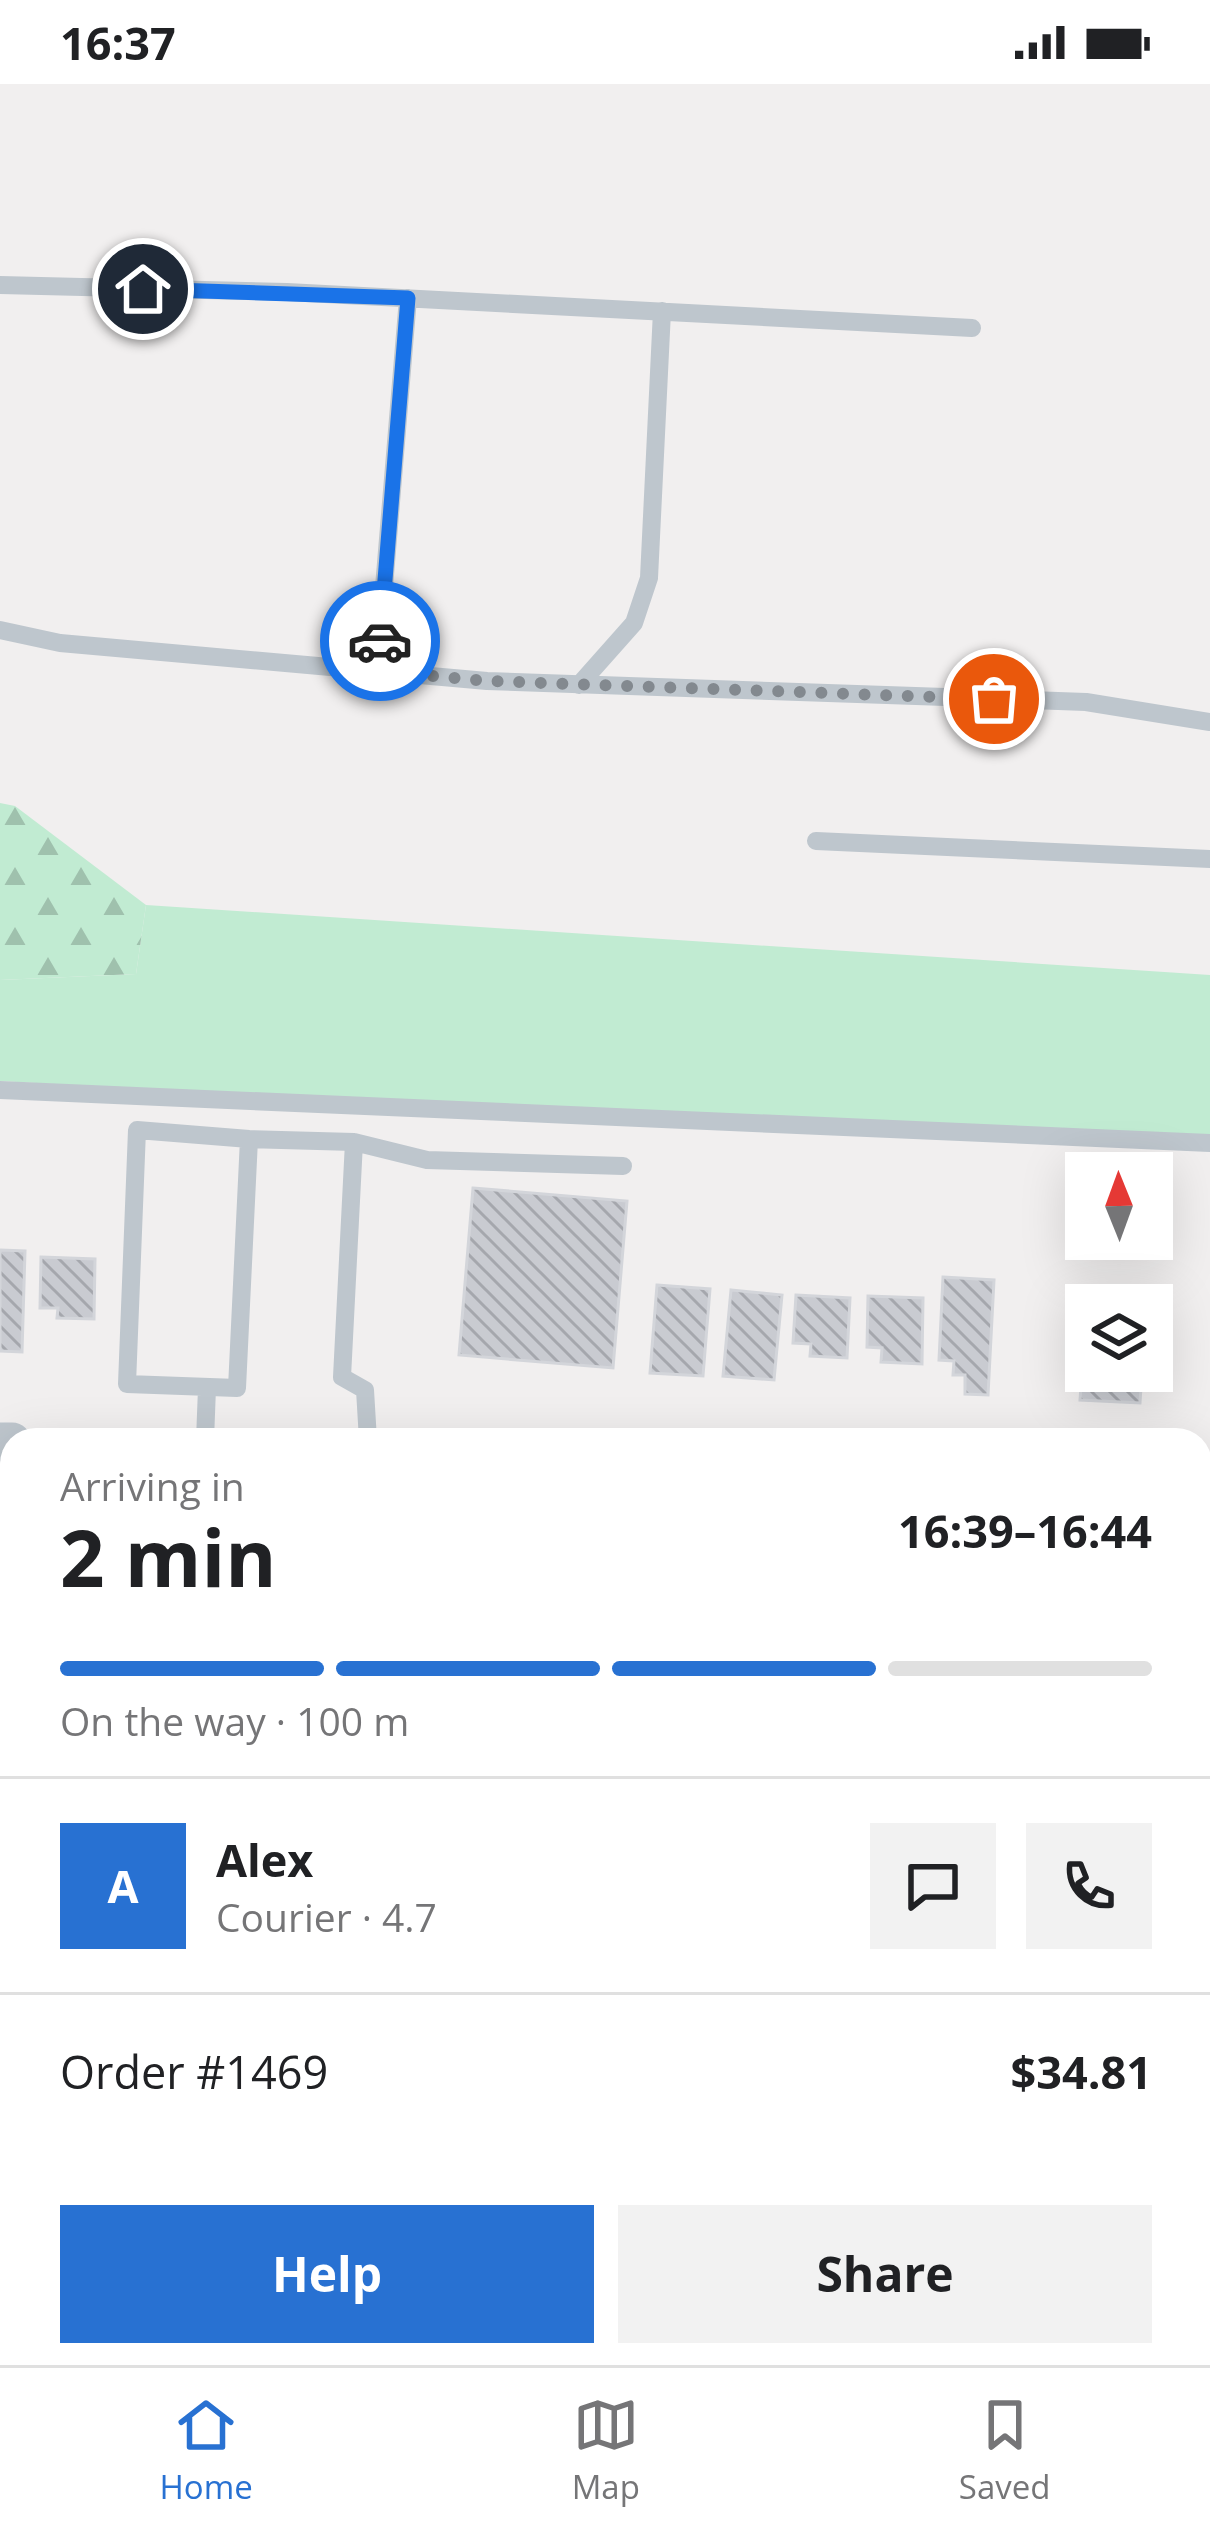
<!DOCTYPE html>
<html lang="en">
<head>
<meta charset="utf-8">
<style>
  :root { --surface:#fff; --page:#f2f2f2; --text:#202124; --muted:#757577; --line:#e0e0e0; --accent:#2871d2 }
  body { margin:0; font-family:"Open Sans",sans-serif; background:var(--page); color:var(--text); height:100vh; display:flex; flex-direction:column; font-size:45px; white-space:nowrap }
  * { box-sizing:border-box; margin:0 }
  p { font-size:39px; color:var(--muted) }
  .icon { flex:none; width:66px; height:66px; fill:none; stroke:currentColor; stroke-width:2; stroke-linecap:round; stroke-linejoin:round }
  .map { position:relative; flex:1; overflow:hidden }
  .panel { position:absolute; left:0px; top:1344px; width:1212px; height:939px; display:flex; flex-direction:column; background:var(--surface); border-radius:36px 36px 0 0; box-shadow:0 12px 48px #0002 }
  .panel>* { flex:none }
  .needle { width:78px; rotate:359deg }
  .fabs { position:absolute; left:1065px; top:1068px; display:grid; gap:24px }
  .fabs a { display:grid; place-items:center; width:108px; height:108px; border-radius:0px; background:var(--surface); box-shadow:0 12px 48px #0002; font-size:60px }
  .pin { position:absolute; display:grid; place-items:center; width:102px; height:102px; color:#fff; margin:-51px; border:6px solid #fff; border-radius:50%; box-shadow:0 3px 12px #0007 }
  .courier { position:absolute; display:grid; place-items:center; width:120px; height:120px; margin:-60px; border:9px solid #1a73e8; border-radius:50%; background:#fff; color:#222; box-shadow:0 3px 15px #0007 }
  .summary em { font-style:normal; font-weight:700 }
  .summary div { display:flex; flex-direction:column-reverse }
  .summary { display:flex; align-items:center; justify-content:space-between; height:204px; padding:0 60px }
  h1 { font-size:78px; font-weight:700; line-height:90px }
  .bar { display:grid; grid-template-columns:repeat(4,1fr); gap:18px 12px; align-content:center; height:144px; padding:0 60px }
  .bar i { height:15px; border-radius:9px; background:var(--line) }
  .bar .on { background:var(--accent) }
  .bar p { grid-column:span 4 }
  .line { display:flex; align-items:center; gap:30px; padding:0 60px; border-top:3px solid var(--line) }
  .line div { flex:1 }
  .round { display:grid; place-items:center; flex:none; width:126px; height:126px; border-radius:0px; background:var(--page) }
  .primary-button { display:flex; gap:24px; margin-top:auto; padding:24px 60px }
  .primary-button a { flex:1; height:138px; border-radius:0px; background:var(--accent); color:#fff; font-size:48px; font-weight:700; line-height:138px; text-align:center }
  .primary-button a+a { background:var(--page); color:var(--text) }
  .status { display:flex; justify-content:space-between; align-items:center; height:84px; padding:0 60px; background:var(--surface); direction:ltr }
  .status svg { height:33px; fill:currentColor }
  .menu { display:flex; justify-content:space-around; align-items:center; height:168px; border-top:3px solid var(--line); background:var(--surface); font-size:33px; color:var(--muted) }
  .menu a { display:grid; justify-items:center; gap:6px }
  .menu .on { color:var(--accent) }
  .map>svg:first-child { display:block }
  .grass { fill:#c1ebd2 }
  .forest { fill:url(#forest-firs) }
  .building { fill:url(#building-back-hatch); stroke:#d3d5da; stroke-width:3 }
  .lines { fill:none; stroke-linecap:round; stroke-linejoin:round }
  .lane { stroke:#bec6cd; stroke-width:18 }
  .street { stroke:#bec6cd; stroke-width:39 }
  .done { stroke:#83898f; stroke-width:12; stroke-dasharray:0 21.6 }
  .route { stroke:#1a73e8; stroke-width:15 }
</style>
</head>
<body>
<div class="status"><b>16:37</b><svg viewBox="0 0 49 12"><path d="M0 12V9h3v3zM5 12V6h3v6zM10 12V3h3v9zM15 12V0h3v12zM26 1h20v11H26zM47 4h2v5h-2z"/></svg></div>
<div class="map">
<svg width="1210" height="2281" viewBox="0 0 1210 2281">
  <defs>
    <pattern id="forest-firs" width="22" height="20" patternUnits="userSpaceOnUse" patternTransform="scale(3)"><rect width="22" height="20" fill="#c1ebd2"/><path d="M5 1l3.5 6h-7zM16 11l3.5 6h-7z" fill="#9fc1ad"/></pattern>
    <pattern id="building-back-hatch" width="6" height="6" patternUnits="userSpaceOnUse" patternTransform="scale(3)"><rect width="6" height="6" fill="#c9cbd1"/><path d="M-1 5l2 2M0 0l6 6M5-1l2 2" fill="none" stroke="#a5a7ad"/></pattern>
  </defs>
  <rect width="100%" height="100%" fill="#f1efef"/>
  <!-- grass -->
  <path class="grass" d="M146,821L1210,891V1064L0,997V896L136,890Z
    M0,2077H12V2271H723L620,2281H0Z
    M1200,2137L1210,2138V2227H1200Z"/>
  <!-- forest -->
  <path class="forest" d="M0,719L15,722L146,821L136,890L0,896Z"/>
  <!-- building -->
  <path class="building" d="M473,1104L627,1117L613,1284L459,1271Z
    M0,1166L25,1167L22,1268L0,1267Z
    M41,1173L95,1175L94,1235L57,1234L58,1224H40Z
    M943,1193L994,1196L988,1311L965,1310V1291H953L954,1277L939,1276Z
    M657,1201L710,1205L703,1292L650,1289Z
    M731,1206L782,1211L774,1296L723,1292Z
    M796,1211L850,1214L847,1274L810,1272L811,1260L793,1259Z
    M868,1212L923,1214L922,1280L881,1278L882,1264L867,1263Z
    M1085,1248L1086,1287H1142L1140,1319L1080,1316Z
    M1200,1904L1210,1905V2008L1200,2007Z"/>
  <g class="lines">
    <!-- lane -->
    <path class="lane" d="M0,201L287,208L972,244
      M0,546L60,559L487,597L1086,618L1210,638
      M377,587L408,214
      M579,601L634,539L649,494L662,227
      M816,757L1210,775
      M0,1006L1210,1059
      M249,1055L237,1304L127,1300L137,1046L249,1055L354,1058L427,1076L623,1082
      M354,1058L342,1293L365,1306L368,1356
      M205,1356L207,1304
      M0,1686L12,1687
      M1200,1751H1210"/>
    <!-- street -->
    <path class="street" d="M0,1358H12
      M1200,1416L1210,1417
      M0,2061L12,2062
      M1200,2121L1210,2122"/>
  </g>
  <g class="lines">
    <!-- done -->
    <path class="done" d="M380,557L377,587L488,597L994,615"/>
    <!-- route -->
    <path class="route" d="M143,205L408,214L380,557"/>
  </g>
</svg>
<div class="fabs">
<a><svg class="needle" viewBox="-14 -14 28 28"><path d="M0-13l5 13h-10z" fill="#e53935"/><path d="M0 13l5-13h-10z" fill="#757577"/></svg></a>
<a><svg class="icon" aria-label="layers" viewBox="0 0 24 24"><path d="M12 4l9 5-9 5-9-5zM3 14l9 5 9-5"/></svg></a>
</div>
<div class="pin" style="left:994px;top:615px;background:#ea580c"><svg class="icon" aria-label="bag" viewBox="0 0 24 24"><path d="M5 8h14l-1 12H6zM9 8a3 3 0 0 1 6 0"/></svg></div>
<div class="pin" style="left:143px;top:205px;background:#1f2937"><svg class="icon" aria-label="home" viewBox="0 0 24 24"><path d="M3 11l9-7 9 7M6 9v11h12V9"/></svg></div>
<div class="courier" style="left:380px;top:557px"><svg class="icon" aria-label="car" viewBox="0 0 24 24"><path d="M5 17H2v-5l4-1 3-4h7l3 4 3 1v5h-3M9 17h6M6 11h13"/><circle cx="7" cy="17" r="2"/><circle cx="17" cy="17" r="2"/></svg></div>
<section class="panel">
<div class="summary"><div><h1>2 min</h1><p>Arriving in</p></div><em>16:39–16:44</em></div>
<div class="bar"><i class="on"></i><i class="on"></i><i class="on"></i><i></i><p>On the way · 100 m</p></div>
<div class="line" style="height:216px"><b class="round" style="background:var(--accent);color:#fff">A</b><div><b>Alex</b><p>Courier · 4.7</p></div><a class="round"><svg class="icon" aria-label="chat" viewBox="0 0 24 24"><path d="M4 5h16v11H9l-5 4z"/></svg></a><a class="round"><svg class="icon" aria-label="phone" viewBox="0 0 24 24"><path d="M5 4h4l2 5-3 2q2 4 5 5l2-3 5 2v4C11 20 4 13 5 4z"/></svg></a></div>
<div class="line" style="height:156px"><div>Order #1469</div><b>$34.81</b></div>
<div class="primary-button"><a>Help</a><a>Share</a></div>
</section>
</div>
<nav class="menu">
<a class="on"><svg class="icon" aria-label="home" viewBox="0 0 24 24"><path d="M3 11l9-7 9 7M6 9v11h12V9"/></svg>Home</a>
<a><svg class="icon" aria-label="map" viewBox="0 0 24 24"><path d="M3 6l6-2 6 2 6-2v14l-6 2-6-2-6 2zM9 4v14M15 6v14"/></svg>Map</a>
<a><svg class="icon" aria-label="saved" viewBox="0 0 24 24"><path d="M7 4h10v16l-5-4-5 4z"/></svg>Saved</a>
</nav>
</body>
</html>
